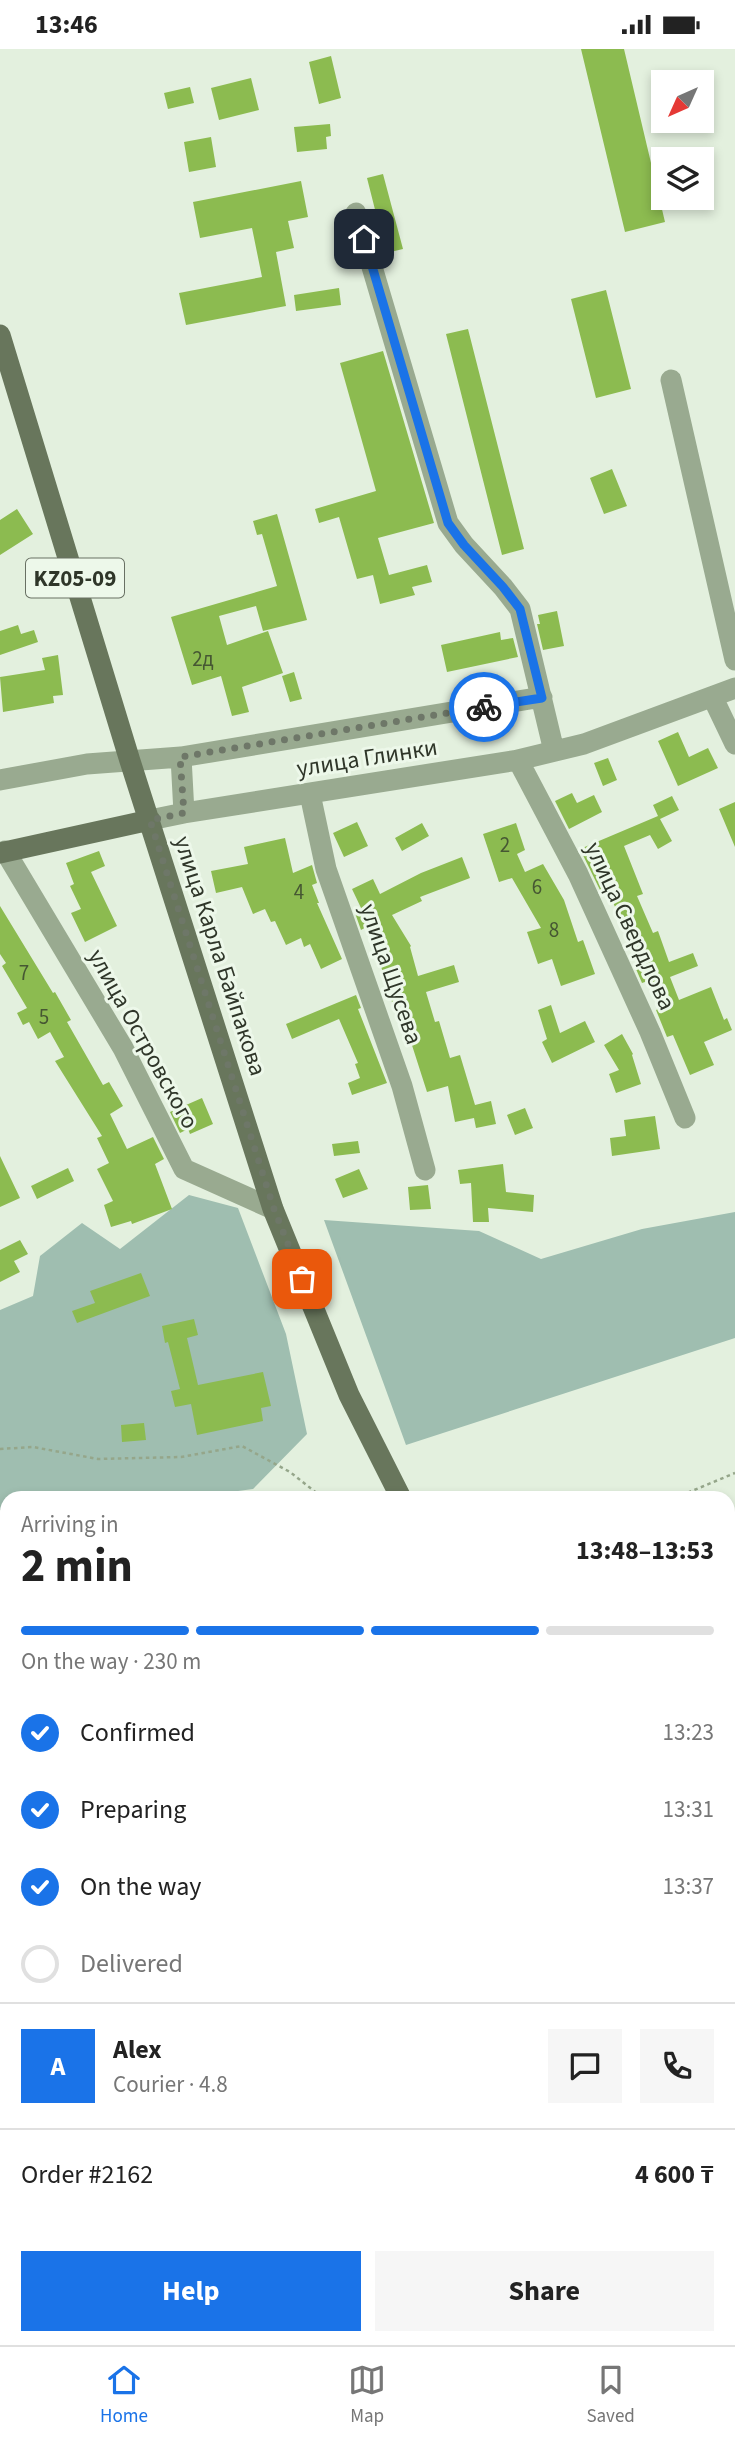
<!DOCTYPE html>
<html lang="en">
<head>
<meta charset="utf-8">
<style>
  :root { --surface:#fff; --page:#f6f6f6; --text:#222; --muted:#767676; --line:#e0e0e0; --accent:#1a73e8 }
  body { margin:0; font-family:"Source Sans 3",sans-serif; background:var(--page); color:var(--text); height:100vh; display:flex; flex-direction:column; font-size:26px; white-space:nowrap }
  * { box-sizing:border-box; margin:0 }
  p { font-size:23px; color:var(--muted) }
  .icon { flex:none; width:38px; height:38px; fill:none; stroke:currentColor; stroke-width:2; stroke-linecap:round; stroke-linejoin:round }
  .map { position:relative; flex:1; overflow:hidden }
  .side { position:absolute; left:0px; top:1442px; width:735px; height:854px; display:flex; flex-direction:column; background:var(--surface); border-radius:21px 21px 0 0; box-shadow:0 4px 10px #0003 }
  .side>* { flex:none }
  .needle { width:46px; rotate:225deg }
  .controls { position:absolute; left:651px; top:21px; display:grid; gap:14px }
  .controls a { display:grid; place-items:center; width:63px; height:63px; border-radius:0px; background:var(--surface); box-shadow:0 4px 10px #0003; font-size:35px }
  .pin { position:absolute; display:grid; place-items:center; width:60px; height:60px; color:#fff; margin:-30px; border-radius:14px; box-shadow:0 4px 10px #0006 }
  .courier { position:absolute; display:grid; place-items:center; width:70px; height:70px; margin:-35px; border:5px solid #1a73e8; border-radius:50%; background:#fff; color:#222; box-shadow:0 2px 9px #0007 }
  .headline em { font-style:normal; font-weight:700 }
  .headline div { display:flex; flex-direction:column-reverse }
  .headline { display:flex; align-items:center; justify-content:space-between; height:119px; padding:0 21px }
  h1 { font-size:46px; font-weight:700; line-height:52px }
  .bar { display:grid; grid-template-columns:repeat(4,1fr); gap:10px 7px; align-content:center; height:84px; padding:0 21px }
  .bar i { height:9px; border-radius:5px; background:var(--line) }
  .bar .active { background:var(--accent) }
  .bar p { grid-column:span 4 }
  .line { display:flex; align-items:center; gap:18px; padding:0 21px; border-top:2px solid var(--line) }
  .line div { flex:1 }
  .round { display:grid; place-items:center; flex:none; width:74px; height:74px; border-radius:0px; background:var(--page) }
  ol { padding:0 21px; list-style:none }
  li { display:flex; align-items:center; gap:21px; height:77px }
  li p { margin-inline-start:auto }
  li .icon { padding:7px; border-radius:50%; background:var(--accent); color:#fff; stroke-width:4 }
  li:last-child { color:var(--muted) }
  li i { width:38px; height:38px; border:4px solid var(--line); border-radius:50% }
  .action { display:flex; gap:14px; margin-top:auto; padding:14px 21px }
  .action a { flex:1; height:80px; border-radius:0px; background:var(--accent); color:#fff; font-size:28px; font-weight:700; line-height:80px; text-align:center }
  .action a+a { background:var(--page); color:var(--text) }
  .status { display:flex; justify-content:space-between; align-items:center; height:49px; padding:0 35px; background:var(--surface); direction:ltr }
  .status svg { height:19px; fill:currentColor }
  .tabs { display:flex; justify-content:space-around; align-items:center; height:98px; border-top:2px solid var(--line); background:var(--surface); font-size:19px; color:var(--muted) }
  .tabs a { display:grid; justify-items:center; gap:4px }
  .tabs .active { color:var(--accent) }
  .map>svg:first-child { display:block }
  .green { fill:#9fbeb0 }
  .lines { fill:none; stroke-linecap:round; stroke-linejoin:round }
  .river { stroke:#8a7fab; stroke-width:30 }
  .building { fill:#8cbb50 }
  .path { stroke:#95a68a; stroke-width:2.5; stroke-dasharray:3.5 3.5; stroke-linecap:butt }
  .minor { stroke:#99aa90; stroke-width:21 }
  .major { stroke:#68765c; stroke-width:21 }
  .done { stroke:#6e7768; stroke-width:7; stroke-dasharray:0 12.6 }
  .route { stroke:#1a73e8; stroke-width:9 }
  .labels { text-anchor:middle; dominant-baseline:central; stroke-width:6; stroke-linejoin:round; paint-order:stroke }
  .number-label { font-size:21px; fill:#465733 }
  .shield { fill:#edf8ea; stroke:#687063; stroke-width:2 }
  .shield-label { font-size:23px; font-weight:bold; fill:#2f3629 }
  .street-label { font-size:24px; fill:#2f3629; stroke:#edf8ea }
</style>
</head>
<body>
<div class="status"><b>13:46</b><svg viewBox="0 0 49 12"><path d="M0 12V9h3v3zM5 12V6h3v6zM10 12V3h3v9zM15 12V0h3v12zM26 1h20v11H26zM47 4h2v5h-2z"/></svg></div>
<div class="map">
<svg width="735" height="2296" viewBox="0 0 735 2296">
  <rect width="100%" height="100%" fill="#e3f0de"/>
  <!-- green -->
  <path class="green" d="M189,1146L238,1159L286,1285L307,1385L253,1440L186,1449H7V1462L0,1461V1261L33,1247L40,1207L82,1174L120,1200Z
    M735,1163V1289L406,1396L324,1171L479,1182L541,1210L642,1180Z
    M735,2065V2296H366L378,2289H728V2070Z"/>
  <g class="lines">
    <!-- river -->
    <path class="river" d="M0,1481L7,1484
      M728,1516H735"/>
  </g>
  <!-- building -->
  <path class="building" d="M581,0H624L665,173L625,183Z
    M331,7L341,49L319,55L309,13Z
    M251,29L259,61L219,71L211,39Z
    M190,38L194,54L168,60L164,44Z
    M330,75L331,87L326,88L327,100L297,103L294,78Z
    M211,88L216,118L189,123L184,93Z
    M383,125L403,200L386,204L367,129Z
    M301,132L308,168L288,172L294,199L276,203L286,257L186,276L179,244L262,228L252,179L200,189L193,153Z
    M339,239L341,256L296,262L294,246Z
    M606,241L631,340L596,349L571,250Z
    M468,280L524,500L502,506L446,285Z
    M383,302L434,474L378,489L389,526L427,516L432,533L412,538L415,546L380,555L373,526L357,530L339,468L319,474L315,460L376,442L340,314Z
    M612,420L627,457L604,465L590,429Z
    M17,460L33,485L0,506V471Z
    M277,465L307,571L263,582L256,557L219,567L227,596L268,582L283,624L242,638L249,663L232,667L221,627L192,636L171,568L277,537L262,485L257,486L253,472Z
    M557,562L564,597L543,601L537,575H540L538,566Z
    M18,576L21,585L34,581L38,593L0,606V582Z
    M500,583L501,591L513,589L518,608L447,623L441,596Z
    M58,606L63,646L53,647L54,654L3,663L0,628L45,621L42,609Z
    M294,623L302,650L290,653L282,627Z
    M678,683L689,708L708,699L718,719L678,737L658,692Z
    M608,709L617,731L603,737L594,714Z
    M572,744L577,754L594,746L602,763L569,780L555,752Z
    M672,747L679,761L660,770L672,792L658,800L650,786L624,797L643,845L637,847L653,884L658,882L669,913L693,904L698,917L670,928L679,951L711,938L724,971L727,969L732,981L704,993L714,1016L690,1026L673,986L667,988L656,961L662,958L651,931L642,934L636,920L644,917L629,878L625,880L606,838L600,841L580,800L658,767L653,756Z
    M735,753V798L719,760Z
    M357,773L368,797L344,808L333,784Z
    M422,774L429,787L402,802L395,789Z
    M516,774L525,801L517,805L525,823L543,815L564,851L578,893L583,891L595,925L561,937L552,910L538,915L527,883L541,879L512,829L499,833L483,785Z
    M285,789L293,824L312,816L317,834L312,836L319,854H317L342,910L321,920L310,895L304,898L301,889L286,896L275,872L271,873L265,860L253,865L242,838L216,844L211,822L248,815L244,798Z
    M99,802L105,817L91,823L117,877L85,893L71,864L81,860L70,837L74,835L66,814Z
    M462,808L470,829L420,848L422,852L392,866L411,897L410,898L418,927L454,916L459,933L426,943L435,973L439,972L450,1009L460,1006L475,1056L491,1052L496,1075L476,1079L474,1069L455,1073L448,1037L427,1043L410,990L414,988L403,950L392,953L380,914L385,912L368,877L361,881L355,864L362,861L352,840L373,830L380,845L421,824Z
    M0,857L53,944L55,943L71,971L67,973L103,1036L109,1033L123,1057L110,1065L127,1100L153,1088L164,1110L155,1115L172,1160L132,1175L131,1172L111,1178L104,1156L113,1152L97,1120L109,1114L97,1089L102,1087L55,1012L64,1008L50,983L38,990L29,973L23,976L17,964L27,959L2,917L6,914L0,905Z
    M356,946L361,959L358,960L387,1034L352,1046L348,1034L360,1029L355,1015L358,1014L339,970L292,990L286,975Z
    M551,956L560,984L585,972L595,993L552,1014L542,993L547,990L538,961Z
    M622,985L633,1005L632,1006L641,1035L616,1044L609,1025L619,1021L604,996Z
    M202,1049L213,1075L190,1085L188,1080L180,1084L170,1063Z
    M525,1059L533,1079L515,1086L507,1066Z
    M655,1067L660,1100L612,1107L610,1089L626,1087L624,1071Z
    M358,1092L360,1104L334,1107L332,1095Z
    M0,1107L20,1149L0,1158Z
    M503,1115L506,1143L534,1146L533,1163L488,1159L489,1173H473L471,1134L460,1135L458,1121Z
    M68,1119L74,1132L37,1150L31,1137Z
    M359,1120L368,1140L343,1149L335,1130Z
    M428,1136L431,1160L410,1161L408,1138Z
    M20,1191L28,1205L14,1212L20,1223L0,1233V1201Z
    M141,1224L150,1247L77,1274L72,1262L95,1254L90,1242Z
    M194,1270L198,1286L187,1289L198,1336L263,1323L271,1357L261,1359L263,1372L197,1386L191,1355L175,1358L171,1342L180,1340L168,1293L165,1294L162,1277Z
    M144,1374L146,1391L122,1393L121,1376Z"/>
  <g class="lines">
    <!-- path -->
    <path class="path" d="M0,1400L33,1398L98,1410L181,1408L242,1397L290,1423L323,1449
      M675,1449L735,1424
      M728,2094H735
      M447,2289L451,2296
      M634,2289L638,2296"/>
    <!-- minor -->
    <path class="minor" d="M356,164L448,474L464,496L503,538L520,560L554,702
      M671,331L735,611
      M713,649L735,695
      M181,708L184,764
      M518,711L578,825L650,983L685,1069
      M0,731L87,715L181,708L542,648
      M310,745L326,820L402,1037L425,1121
      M150,771L184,764L518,711L584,695L735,639
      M5,802L123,999L184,1120L273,1160
      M728,2034L735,2029
      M0,2106L7,2105
      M0,2133L7,2129
      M162,2289L166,2296
      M24,2296L36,2289
      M291,2296L304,2289"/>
    <!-- major -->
    <path class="major" d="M0,286L130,712L273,1160L349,1346L401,1449
      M0,804L150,771
      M728,2003L735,2012"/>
  </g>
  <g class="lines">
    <!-- done -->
    <path class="done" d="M302,1230L274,1160L150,771L184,764L180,708L484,658"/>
    <!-- route -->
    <path class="route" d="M364,190L448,474L464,496L503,538L520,560L542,649L484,658"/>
  </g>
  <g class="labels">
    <!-- number labels -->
    <g class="number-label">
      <text x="203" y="610">2д</text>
      <text x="505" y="796">2</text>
      <text x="537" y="838">6</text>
      <text x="299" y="843">4</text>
      <text x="554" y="881">8</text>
      <text x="24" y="924">7</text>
      <text x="44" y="968">5</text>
    </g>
    <!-- shield labels -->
    <rect class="shield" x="26" y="509.5" width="98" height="39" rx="5"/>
    <g class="shield-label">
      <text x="75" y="529">KZ05-09</text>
    </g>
    <!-- street labels -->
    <g class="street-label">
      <text transform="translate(367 709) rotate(-9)">улица Глинки</text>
      <text transform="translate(630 877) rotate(65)">улица Свердлова</text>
      <text transform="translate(220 907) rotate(72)">улица Карла Байпакова</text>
      <text transform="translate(391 925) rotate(71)">улица Щусева</text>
      <text transform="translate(143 990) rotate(61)">улица Островского</text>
    </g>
  </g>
</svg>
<div class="controls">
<a><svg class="needle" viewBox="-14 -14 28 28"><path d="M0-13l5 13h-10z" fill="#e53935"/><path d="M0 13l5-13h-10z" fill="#767676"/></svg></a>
<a><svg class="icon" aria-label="layers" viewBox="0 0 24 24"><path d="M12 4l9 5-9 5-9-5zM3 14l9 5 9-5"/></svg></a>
</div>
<div class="pin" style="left:302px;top:1230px;background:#ea580c"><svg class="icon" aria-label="bag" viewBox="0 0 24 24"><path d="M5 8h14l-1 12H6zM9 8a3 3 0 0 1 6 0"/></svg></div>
<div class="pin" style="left:364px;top:190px;background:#1f2937"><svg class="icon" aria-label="home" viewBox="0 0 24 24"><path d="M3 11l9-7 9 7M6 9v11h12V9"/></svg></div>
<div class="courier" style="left:484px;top:658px"><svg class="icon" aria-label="bike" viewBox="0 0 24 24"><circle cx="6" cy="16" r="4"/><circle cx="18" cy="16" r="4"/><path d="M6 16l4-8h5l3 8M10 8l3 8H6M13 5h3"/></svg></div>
<section class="side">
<div class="headline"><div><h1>2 min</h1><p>Arriving in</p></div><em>13:48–13:53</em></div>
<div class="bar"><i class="active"></i><i class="active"></i><i class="active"></i><i></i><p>On the way · 230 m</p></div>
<ol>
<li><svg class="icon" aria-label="check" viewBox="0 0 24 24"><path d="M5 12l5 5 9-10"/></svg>Confirmed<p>13:23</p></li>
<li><svg class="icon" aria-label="check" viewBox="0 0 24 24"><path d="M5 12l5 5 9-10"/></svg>Preparing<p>13:31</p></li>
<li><svg class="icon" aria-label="check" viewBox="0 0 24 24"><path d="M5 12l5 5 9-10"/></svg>On the way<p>13:37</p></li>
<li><i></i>Delivered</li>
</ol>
<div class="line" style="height:126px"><b class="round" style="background:var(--accent);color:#fff">A</b><div><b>Alex</b><p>Courier · 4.8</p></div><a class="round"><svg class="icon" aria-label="chat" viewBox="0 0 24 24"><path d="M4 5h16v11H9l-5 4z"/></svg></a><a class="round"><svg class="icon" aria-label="phone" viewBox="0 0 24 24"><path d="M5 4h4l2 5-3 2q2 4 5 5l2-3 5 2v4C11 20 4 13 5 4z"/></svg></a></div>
<div class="line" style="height:91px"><div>Order #2162</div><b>4 600 ₸</b></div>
<div class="action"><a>Help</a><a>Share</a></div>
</section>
</div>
<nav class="tabs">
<a class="active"><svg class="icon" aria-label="home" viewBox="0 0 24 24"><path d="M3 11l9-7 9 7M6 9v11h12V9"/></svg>Home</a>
<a><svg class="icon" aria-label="map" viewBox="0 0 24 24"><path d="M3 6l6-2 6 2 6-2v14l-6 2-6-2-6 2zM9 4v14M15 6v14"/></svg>Map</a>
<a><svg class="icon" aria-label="saved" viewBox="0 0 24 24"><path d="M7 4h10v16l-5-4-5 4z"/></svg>Saved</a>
</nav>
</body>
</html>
